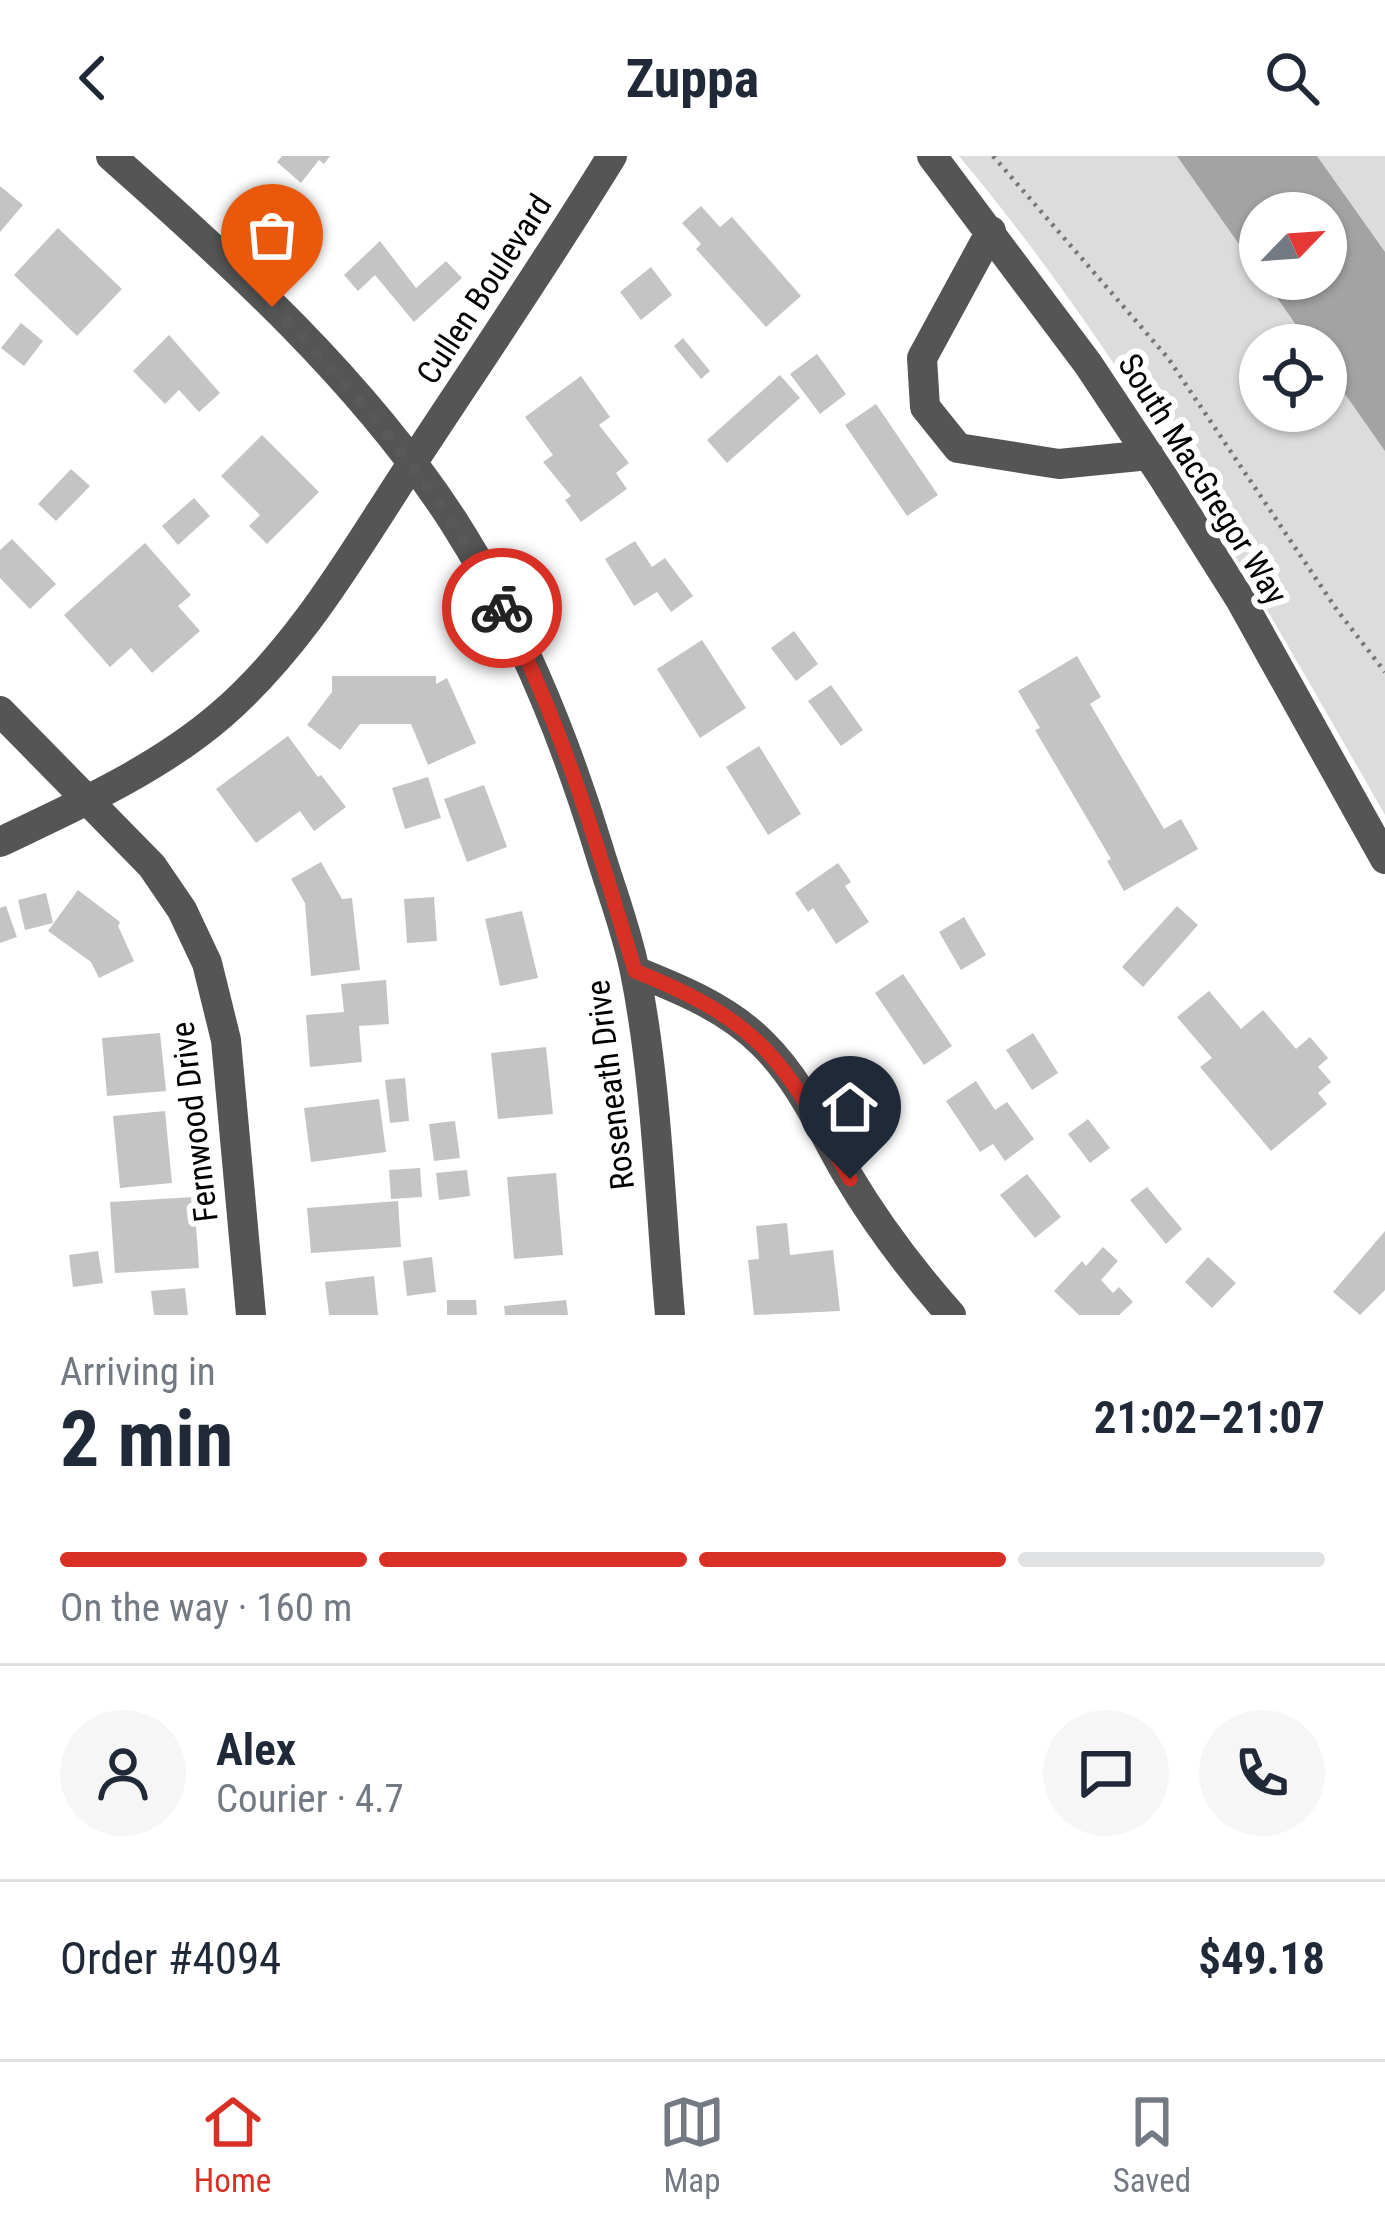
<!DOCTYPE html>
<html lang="en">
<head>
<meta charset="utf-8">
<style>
  :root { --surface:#fff; --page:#f6f6f7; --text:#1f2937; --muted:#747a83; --line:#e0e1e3; --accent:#d93025 }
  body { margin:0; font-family:"Roboto Condensed",sans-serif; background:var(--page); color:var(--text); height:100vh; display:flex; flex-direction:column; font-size:45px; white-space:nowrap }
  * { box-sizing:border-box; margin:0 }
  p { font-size:39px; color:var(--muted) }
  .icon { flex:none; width:66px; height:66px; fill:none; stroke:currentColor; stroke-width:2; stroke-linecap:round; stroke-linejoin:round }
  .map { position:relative; height:1159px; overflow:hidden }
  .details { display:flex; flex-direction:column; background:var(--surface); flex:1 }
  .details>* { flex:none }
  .needle { width:78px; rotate:65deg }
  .fabs { position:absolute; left:1239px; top:36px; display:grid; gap:24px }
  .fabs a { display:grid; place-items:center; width:108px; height:108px; border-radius:50%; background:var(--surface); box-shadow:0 3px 9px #0004; font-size:60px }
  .pin { position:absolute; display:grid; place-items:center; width:102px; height:102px; color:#fff; margin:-123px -51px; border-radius:50% 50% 50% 0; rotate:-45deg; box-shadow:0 0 12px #0007 }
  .pin .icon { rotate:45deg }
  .courier { position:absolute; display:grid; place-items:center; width:120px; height:120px; margin:-60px; border:9px solid #d93025; border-radius:50%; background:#fff; color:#222; box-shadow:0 3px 15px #0007 }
  .summary em { font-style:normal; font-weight:700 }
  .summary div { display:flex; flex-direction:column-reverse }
  .summary { display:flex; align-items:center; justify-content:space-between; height:204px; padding:0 60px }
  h1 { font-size:78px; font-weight:700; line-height:90px }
  .bar { display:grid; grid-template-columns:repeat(4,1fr); gap:18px 12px; align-content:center; height:144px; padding:0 60px }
  .bar i { height:15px; border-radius:9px; background:var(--line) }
  .bar .current { background:var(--accent) }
  .bar p { grid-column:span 4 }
  .line { display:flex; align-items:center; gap:30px; padding:0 60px; border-top:3px solid var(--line) }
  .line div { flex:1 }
  .round { display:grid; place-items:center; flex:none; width:126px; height:126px; border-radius:63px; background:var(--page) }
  header { display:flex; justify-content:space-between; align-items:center; height:156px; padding:0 60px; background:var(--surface); font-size:54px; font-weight:700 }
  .menu { display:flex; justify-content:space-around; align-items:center; height:168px; border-top:3px solid var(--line); background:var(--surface); font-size:33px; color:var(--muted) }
  .menu a { display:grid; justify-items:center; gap:6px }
  .menu .current { color:var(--accent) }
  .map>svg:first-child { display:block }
  .green { fill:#dcdcdc; fill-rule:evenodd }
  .water { fill:#a3a3a3 }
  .building { fill:#c4c4c4 }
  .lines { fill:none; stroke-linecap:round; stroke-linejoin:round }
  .path { stroke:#777; stroke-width:4.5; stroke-dasharray:3 6; stroke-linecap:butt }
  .minor { stroke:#555; stroke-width:30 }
  .done { stroke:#595959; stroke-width:12; stroke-dasharray:0 21.6 }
  .route { stroke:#d93025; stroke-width:15 }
  .labels { text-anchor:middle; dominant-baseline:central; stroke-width:12; stroke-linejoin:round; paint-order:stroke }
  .street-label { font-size:33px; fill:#000; stroke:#fff }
</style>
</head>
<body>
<header><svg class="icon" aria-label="back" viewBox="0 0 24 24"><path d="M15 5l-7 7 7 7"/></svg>Zuppa<svg class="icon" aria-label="search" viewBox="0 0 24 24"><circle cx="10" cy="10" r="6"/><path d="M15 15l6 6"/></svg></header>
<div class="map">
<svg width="1385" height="1159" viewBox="0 0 1385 1159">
  <rect width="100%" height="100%" fill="#fff"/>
  <!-- green -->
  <path class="green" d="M959,0H1385V659C1255,432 1127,201 959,0ZM1260,57H1326V123H1260ZM1260,189H1326V255H1260Z"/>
  <!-- water -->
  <path class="water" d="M1177,0H1317L1385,96V295L1326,211V189H1310L1264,123H1326V57H1260V118Z"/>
  <!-- building -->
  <path class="building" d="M282,0H330L324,8L319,4L301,27L277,6Z
    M0,30L23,49L0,76Z
    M701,50L720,71L732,61L801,140L766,171L696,93L701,88L682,67Z
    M58,72L122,133L77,180L14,119Z
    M380,85L416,132L446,105L462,122L414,166L375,119L358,135L344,119Z
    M651,111L672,139L641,164L620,136Z
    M21,167L43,185L24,210L1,192Z
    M169,179L220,237L199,256L179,234L165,248L133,215Z
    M683,182L710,215L701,223L674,190Z
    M817,198L846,238L820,258L790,218Z
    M780,219L800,242L727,307L707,284Z
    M581,220L610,261L599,269L629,307L616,317L627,333L581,366L565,344L571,340L543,306L553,299L525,261Z
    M876,248L938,339L907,360L845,269Z
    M262,279L319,336L267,388L249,370L260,359L221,320Z
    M71,313L90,330L56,365L38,348Z
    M194,342L210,360L178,389L162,370Z
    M12,383L56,428L30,453L0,422V394Z
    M635,385L652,411L665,402L693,440L671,456L657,436L634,450L605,403Z
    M145,387L191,439L178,450L200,475L152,517L131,492L110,511L64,459Z
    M794,475L818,508L796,525L771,492Z
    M702,484L746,552L700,582L657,513Z
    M1077,500L1101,541L1090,548L1164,673L1181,663L1198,693L1124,735L1107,705L1111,703L1035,574L1040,572L1018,535Z
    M332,520H436V528L447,522L476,587L428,609L411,568H360L340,594L307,569L332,536Z
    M831,529L863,574L841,590L808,545Z
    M288,580L318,621L321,619L346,651L314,675L300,655L256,687L216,633Z
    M759,590L801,658L768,679L726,611Z
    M428,621L441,662L405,673L392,632Z
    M484,629L507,691L467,706L444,643Z
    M321,706L342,743L352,742L360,814L311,820L305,747L291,723Z
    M838,707L851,726L845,730L869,766L836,788L813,752L808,756L795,737Z
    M78,734L120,766L118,770L134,805L99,822L91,806L48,775Z
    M46,737L53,767L25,774L18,744Z
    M434,741L437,785L407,787L404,743Z
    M6,750L17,781L0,787V752Z
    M1177,750L1198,769L1143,831L1122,811Z
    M522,755L538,822L500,830L485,763Z
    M964,761L986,799L961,814L939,776Z
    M903,818L952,890L924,909L875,837Z
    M386,824L389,868L359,870L362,906L310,911L306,859L344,856L341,828Z
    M1209,835L1241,873L1263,854L1296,893L1310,881L1328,902L1318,911L1331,926L1318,937L1327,948L1271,995L1200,911L1212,902L1177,861Z
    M160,877L166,935L107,940L102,882Z
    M1033,877L1058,917L1032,934L1006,894Z
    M546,891L553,958L498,963L491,897Z
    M405,922L409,965L390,967L385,924Z
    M976,925L995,954L1007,946L1034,983L1005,1005L993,988L980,996L946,945Z
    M379,943L386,996L311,1006L304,952Z
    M165,955L172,1027L120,1032L113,960Z
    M1088,963L1110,992L1090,1007L1068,978Z
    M455,965L460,1002L434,1005L429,968Z
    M420,1012L422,1041L391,1043L389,1014Z
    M467,1014L470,1040L439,1044L436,1017Z
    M556,1017L563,1099L514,1103L507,1021Z
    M1027,1018L1061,1061L1035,1082L1000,1039Z
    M1147,1031L1182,1073L1166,1088L1130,1044Z
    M194,1041L199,1112L115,1117L110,1046Z
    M398,1045L401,1091L311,1097L307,1052Z
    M787,1067L790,1099L833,1094L840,1155L754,1159L748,1104L759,1103L756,1070Z
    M1385,1075V1134L1360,1159L1333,1136Z
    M1103,1091L1118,1105L1101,1124L1113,1137L1119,1131L1133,1146L1119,1159H1079L1054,1135L1082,1105L1086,1110Z
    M98,1095L103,1127L73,1131L69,1099Z
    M432,1101L436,1136L407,1140L403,1105Z
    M1208,1101L1236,1127L1212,1152L1185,1126Z
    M374,1120L378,1159H329L325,1126Z
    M185,1132L188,1159H154L151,1135Z
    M447,1144H476L477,1159H447Z
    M566,1144L568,1159H505L504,1150Z"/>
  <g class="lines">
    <!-- path -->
    <path class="path" d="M993,0L1168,202L1337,454L1385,516"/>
    <!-- minor -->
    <path class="minor" d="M111,0C234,109 361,224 452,363C517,464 564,579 599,694C611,734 627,775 635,816C657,926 660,1047 670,1159
      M932,0L1088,208L1163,321L1240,443L1385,703
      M991,75L922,202L925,251L958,292L1059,308L1149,299
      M0,555L152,710L182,754L207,807L226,884L251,1159
      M0,686C76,650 157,614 221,559C303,488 354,395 413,306C480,204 548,104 612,0
      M635,815C680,833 727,852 762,887C800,924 821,973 847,1018C876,1067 913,1116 951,1159"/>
  </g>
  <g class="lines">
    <!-- done -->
    <path class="done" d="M272,151C362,242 443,337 502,452"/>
    <!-- route -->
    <path class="route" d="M502,452C562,567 598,691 635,815C764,867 784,905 850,1023"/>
  </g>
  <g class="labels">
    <!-- street labels -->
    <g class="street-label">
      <text transform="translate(484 133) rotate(-57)">Cullen Boulevard</text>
      <text transform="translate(1203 323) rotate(58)">South MacGregor Way</text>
      <text transform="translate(610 929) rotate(-97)">Roseneath Drive</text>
      <text transform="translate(194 966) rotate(-97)">Fernwood Drive</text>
    </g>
  </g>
</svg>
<div class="fabs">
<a><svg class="needle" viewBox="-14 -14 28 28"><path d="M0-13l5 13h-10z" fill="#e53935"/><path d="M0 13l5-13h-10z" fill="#747a83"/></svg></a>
<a><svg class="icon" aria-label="locate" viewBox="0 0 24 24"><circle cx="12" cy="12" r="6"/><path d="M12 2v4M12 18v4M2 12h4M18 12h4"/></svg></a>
</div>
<div class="pin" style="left:272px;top:151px;background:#ea580c"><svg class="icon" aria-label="bag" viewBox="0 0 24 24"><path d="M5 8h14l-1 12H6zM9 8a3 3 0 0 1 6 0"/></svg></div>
<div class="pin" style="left:850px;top:1023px;background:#1f2937"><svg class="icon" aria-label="home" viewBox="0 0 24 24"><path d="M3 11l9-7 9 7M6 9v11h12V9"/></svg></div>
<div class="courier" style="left:502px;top:452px"><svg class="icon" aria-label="bike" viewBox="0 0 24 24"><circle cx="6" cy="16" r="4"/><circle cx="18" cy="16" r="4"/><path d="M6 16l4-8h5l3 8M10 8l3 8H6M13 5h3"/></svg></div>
</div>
<section class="details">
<div class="summary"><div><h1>2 min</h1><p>Arriving in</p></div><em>21:02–21:07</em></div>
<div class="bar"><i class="current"></i><i class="current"></i><i class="current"></i><i></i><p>On the way · 160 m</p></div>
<div class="line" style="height:216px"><a class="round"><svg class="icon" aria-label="person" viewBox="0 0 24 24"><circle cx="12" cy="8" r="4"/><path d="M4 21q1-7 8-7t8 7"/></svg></a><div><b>Alex</b><p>Courier · 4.7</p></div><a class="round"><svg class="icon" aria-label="chat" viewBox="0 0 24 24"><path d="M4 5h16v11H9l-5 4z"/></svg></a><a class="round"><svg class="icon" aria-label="phone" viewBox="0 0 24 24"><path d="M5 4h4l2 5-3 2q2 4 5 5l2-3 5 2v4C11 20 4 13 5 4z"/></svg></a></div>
<div class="line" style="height:156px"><div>Order #4094</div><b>$49.18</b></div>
</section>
<nav class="menu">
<a class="current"><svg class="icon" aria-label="home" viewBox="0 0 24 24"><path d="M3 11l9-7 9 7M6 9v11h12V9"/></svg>Home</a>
<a><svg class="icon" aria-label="map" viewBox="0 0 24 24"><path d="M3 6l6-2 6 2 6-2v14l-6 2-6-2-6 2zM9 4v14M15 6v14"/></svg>Map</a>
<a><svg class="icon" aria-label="saved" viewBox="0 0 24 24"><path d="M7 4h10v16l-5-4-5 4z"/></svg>Saved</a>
</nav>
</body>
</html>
